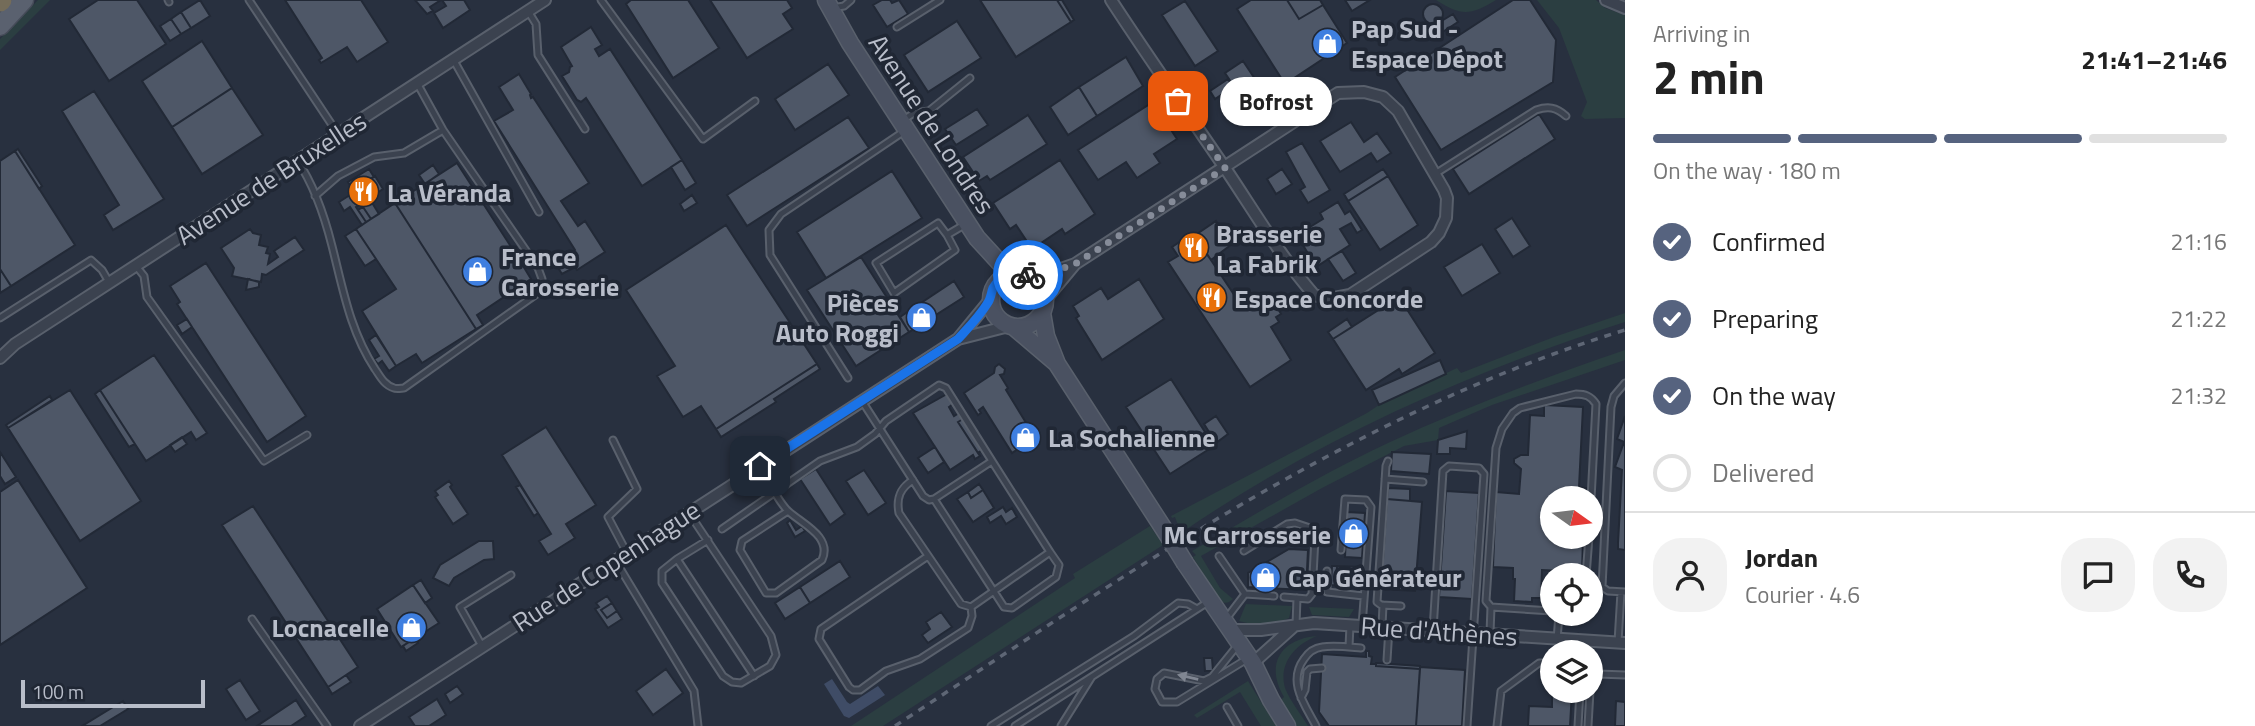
<!DOCTYPE html>
<html lang="en">
<head>
<meta charset="utf-8">
<style>
  :root { --surface:#fff; --page:#f2f2f2; --text:#222; --muted:#767676; --line:#e0e0e0; --accent:#56637f }
  body { margin:0; font-family:"Titillium Web",sans-serif; background:var(--page); color:var(--text); height:100vh; display:flex; flex-direction:column; font-size:26px; white-space:nowrap }
  * { box-sizing:border-box; margin:0 }
  p { font-size:23px; color:var(--muted) }
  .icon { flex:none; width:38px; height:38px; fill:none; stroke:currentColor; stroke-width:2; stroke-linecap:round; stroke-linejoin:round }
  .map { position:relative; flex:1; overflow:hidden }
  .details { display:flex; flex-direction:column; background:var(--surface); width:630px }
  .details>* { flex:none }
  .needle { width:46px; rotate:104deg }
  .controls { position:absolute; left:1540px; top:486px; display:grid; gap:14px }
  .controls a { display:grid; place-items:center; width:63px; height:63px; border-radius:50%; background:var(--surface); box-shadow:0 2px 5px #0004; font-size:35px }
  .scale { position:absolute; left:21px; bottom:18px; width:184px; box-sizing:border-box; padding-left:7px; border:4px solid #b8bdc9; border-top:0; font-size:19px; line-height:24px; white-space:nowrap; color:#b8bdc9; -webkit-text-stroke:5px #202734; paint-order:stroke }
  .pin { position:absolute; display:grid; place-items:center; width:60px; height:60px; color:#fff; margin:-30px; border-radius:14px; box-shadow:0 4px 10px #0006 }
  .courier { position:absolute; display:grid; place-items:center; width:70px; height:70px; margin:-35px; border:5px solid #1a73e8; border-radius:50%; background:#fff; color:#222; box-shadow:0 2px 9px #0007 }
  .bubble { position:absolute; height:49px; border-radius:24px; background:var(--surface); box-shadow:0 2px 5px #0004; font-size:23px; font-weight:700; line-height:49px; text-align:center }
  .headline em { font-style:normal; font-weight:700 }
  .headline div { display:flex; flex-direction:column-reverse }
  .headline { display:flex; align-items:center; justify-content:space-between; height:119px; padding:0 28px }
  h1 { font-size:46px; font-weight:700; line-height:52px }
  .bar { display:grid; grid-template-columns:repeat(4,1fr); gap:10px 7px; align-content:center; height:84px; padding:0 28px }
  .bar i { height:9px; border-radius:5px; background:var(--line) }
  .bar .current { background:var(--accent) }
  .bar p { grid-column:span 4 }
  .line { display:flex; align-items:center; gap:18px; padding:0 28px; border-top:2px solid var(--line) }
  .line div { flex:1 }
  .round { display:grid; place-items:center; flex:none; width:74px; height:74px; border-radius:28px; background:var(--page) }
  ol { padding:0 28px; list-style:none }
  li { display:flex; align-items:center; gap:21px; height:77px }
  li p { margin-inline-start:auto }
  li .icon { padding:7px; border-radius:50%; background:var(--accent); color:#fff; stroke-width:4 }
  li:last-child { color:var(--muted) }
  li i { width:38px; height:38px; border:4px solid var(--line); border-radius:50% }
  main { display:flex; flex:1; min-height:0 }
  .map>svg:first-child { display:block }
  .green { fill:#2b3e41 }
  .water { fill:#3f4c66 }
  .building { fill:#4e5767; stroke:#222936; stroke-width:2 }
  .lines { fill:none; stroke-linecap:round; stroke-linejoin:round }
  .lane-casing { stroke:#59606c; stroke-width:9 }
  .street-casing { stroke:#59606c; stroke-width:14 }
  .secondary-casing { stroke:#59606c; stroke-width:19 }
  .primary-casing { stroke:#454b58; stroke-width:21 }
  .highway-casing { stroke:#464d59; stroke-width:24 }
  .lane { stroke:#3b424f; stroke-width:5 }
  .street { stroke:#3b424f; stroke-width:10 }
  .secondary { stroke:#4a5161; stroke-width:16 }
  .primary { stroke:#5a616f; stroke-width:18 }
  .highway { stroke:#746c59; stroke-width:21 }
  .rail { stroke:#5e6675; stroke-width:3.5; stroke-dasharray:7 7; stroke-linecap:butt }
  .secondary-bridge-casing { stroke:#59606c; stroke-width:19; stroke-linecap:butt }
  .secondary-bridge { stroke:#4a5161; stroke-width:16 }
  .oneway { fill:#808692 }
  .done { stroke:#868c99; stroke-width:7; stroke-dasharray:0 12.6 }
  .route { stroke:#1a73e8; stroke-width:9 }
  .labels { text-anchor:middle; dominant-baseline:central; stroke-width:7; stroke-linejoin:round; paint-order:stroke }
  .poi-label { font-size:26px; font-weight:bold; fill:#b8bdc9; stroke:#202734; text-anchor:start }
  .street-label { font-size:26px; fill:#b8bdc9; stroke:#202734 }
</style>
</head>
<body>
<main>
<div class="map">
<svg width="1625" height="726" viewBox="0 0 1625 726">
  <rect width="100%" height="100%" fill="#28303f"/>
  <!-- green -->
  <path class="green" d="M38,0H50L0,50V39Z
    M1436,0H1496C1470,16 1461,16 1436,0Z
    M1537,0H1596L1605,8L1625,15V118L1585,119L1581,116L1587,102L1559,28Z
    M1625,313V322C1469,372 1316,440 1181,533L1175,517L1172,518L1171,516L1367,413L1379,405L1457,368L1461,373L1554,337Z
    M1625,350V360L1492,405L1439,428L1438,440L1404,446L1322,488L1201,556L1220,588L1233,599C1229,603 1225,604 1220,601L1193,557L1196,555L1192,551C1257,513 1320,475 1388,443C1465,407 1544,378 1625,350Z
    M1150,526L1163,545L883,726H851L1075,578L1073,574Z
    M1246,604L1292,606L1289,618C1271,626 1257,626 1239,621Z
    M1309,607L1354,609L1349,617L1312,615Z
    M1317,636C1296,644 1278,663 1285,688C1290,701 1301,714 1308,726H1297L1281,700L1284,697C1265,665 1280,639 1317,636Z
    M1248,681L1276,726H1261L1240,692L1197,718L1194,715Z"/>
  <!-- water -->
  <path class="water" d="M832,679L847,702L850,704L878,686L885,695L849,718L844,716L824,684Z"/>
  <!-- building -->
  <path class="building" d="M98,0H137L166,44L109,81L69,19Z
    M200,0L210,16L191,28L181,12Z
    M285,0H361L388,42L357,62L347,47L321,63L319,60L322,58Z
    M415,0H441L430,7L433,11L427,14Z
    M442,0H464L470,10L443,28L434,13L446,6Z
    M631,0H688L719,48L673,78L626,4Z
    M710,0H787L792,8L783,14L793,29L747,58Z
    M882,0H890L892,3L899,0L908,14L887,27L873,5Z
    M980,0H1057L1071,22L1016,57Z
    M1057,0H1062L1074,20L1071,22Z
    M1251,0H1287L1299,19L1323,5L1347,43L1285,84L1237,9Z
    M1287,0H1320L1323,5L1299,19Z
    M1345,0H1370L1352,11Z
    M1513,0H1530L1556,40L1553,82L1441,150L1395,77Z
    M1185,1L1218,51L1195,66L1162,15Z
    M1423 14a10 10 0 1 1 20 0a10 10 0 1 1-20 0Z
    M181,12L191,28L181,34L171,19Z
    M1453,14L1458,22L1441,33L1435,25Z
    M171,19L181,34L170,41L160,26Z
    M957,21L981,58L928,92L904,55Z
    M591,27L602,45L595,49L599,56L610,49L682,160L642,186L586,98L581,102L577,100L562,76L569,72L570,67L572,66L561,47Z
    M202,41L232,88L172,127L142,81Z
    M1126,57L1143,86L1097,116L1079,87Z
    M1243,61L1259,85L1241,97L1225,73Z
    M828,64L849,95L795,130L775,99Z
    M519,74L531,94L530,95L531,98L533,97L589,183L561,201L578,226L585,221L605,252L577,270L575,267L562,274L555,263L575,250L494,121L513,110L499,87Z
    M1228,79L1233,87L1215,99L1210,91Z
    M1079,87L1097,116L1068,135L1050,107Z
    M232,88L263,135L202,174L172,127Z
    M94,91L164,199L113,230L104,215L119,205L62,111Z
    M1153,102L1177,139L1154,154L1160,163L1137,178L1126,162L1098,180L1078,150Z
    M977,109L988,125L956,145L945,129Z
    M1539,114L1555,139L1469,194L1453,169Z
    M1028,115L1047,144L990,180L987,176L979,181L963,157Z
    M848,117L869,148L747,226L727,195Z
    M1351,122L1364,142L1377,133L1391,153L1377,162L1371,153L1340,172L1320,141Z
    M1302,143L1330,190L1308,203L1300,190L1305,187L1286,152Z
    M18,149L42,186L39,189L15,151Z
    M15,151L75,245L11,286L0,269V161Z
    M682,160L696,183L685,190L671,167Z
    M1060,160L1095,214L1065,234L1062,229L1032,249L1016,225L1010,229L993,203Z
    M457,163L515,253L520,250L527,261L522,264L531,279L477,315L483,325L476,329L395,203Z
    M433,165L439,174L425,184L419,175Z
    M369,169L374,177L353,190L348,182Z
    M1282,169L1292,184L1276,194L1267,179Z
    M1383,169L1388,176L1348,201L1344,194Z
    M892,171L922,218L826,278L797,232Z
    M375,176L383,189L356,207L366,222L362,225L350,207L344,211L339,202L350,195L349,193Z
    M1388,176L1418,225L1380,250L1348,201Z
    M692,195L697,203L684,211L680,204Z
    M371,201L379,214L371,219L363,207Z
    M1338,202L1345,214L1350,211L1362,230L1357,233L1351,223L1340,229L1350,245L1316,267L1297,235L1323,219L1320,213Z
    M395,203L476,329L422,363L416,354L396,366L362,311L396,289L356,229Z
    M363,207L371,219L366,222L358,210Z
    M1512,218L1530,246L1513,257L1495,229Z
    M1216,221L1232,244L1211,260L1194,236Z
    M726,225L817,364L716,429L701,406L683,417L657,376L675,366L626,290Z
    M250,229L253,233L261,235L259,245L268,247L266,253L270,254L268,264L278,257L274,251L295,237L304,250L266,275L262,274L261,282L232,276L234,268L221,248Z
    M356,229L376,259L365,266L345,236Z
    M1193,233L1243,308L1253,301L1257,308L1272,297L1281,314L1276,317L1279,322L1271,327L1291,360L1250,387L1168,262L1178,256L1172,247Z
    M1482,244L1500,273L1462,296L1444,267Z
    M1342,251L1356,273L1343,281L1328,259Z
    M861,257L909,332L856,366L807,290Z
    M206,263L306,416L267,442L177,304L180,302L170,286Z
    M0,269L11,286L0,293Z
    M248,279L259,282V287L246,290Z
    M1139,279L1164,319L1102,360L1076,318L1079,316L1073,306L1101,288L1108,299Z
    M954,281L964,297L909,332L900,317Z
    M1399,297L1435,353L1402,374L1399,369L1366,390L1333,339Z
    M187,319L192,327L182,334L177,325Z
    M1347,319L1352,327L1333,339L1328,332Z
    M376,335L396,366L389,371L382,361L378,364L374,359L379,356L369,340Z
    M154,355L207,433L196,440L191,432L146,461L100,390Z
    M1440,360L1446,374L1379,405L1372,390Z
    M817,364L820,369L774,399L776,402L721,437L716,429Z
    M999,364L1005,369L1004,374L1000,375L1008,388L1006,390L1039,444L1031,449L1027,443L1012,453L983,407L979,410L981,413L978,415L964,393L994,373L995,367Z
    M1171,379L1214,446L1170,474L1126,407Z
    M70,390L141,501L80,541L8,428Z
    M100,390L135,444L129,447L95,394Z
    M947,394L953,404L949,407L954,416L959,413L963,419L958,422L980,456L975,459L973,455L950,470L913,413Z
    M50,396L52,400L8,428L6,425Z
    M1544,405L1583,407L1579,487L1586,488L1585,499H1552V537H1583L1582,572L1542,570L1541,598H1532V602L1514,601L1515,579H1513V568L1493,567L1496,492L1519,494L1521,469L1514,463V459L1521,455H1528L1530,415L1544,416Z
    M1216,416L1228,434L1216,443L1204,424Z
    M1625,416V550L1618,549V543L1622,470L1615,467L1624,442L1617,439Z
    M963,419L982,450L978,453L958,422Z
    M546,427L596,505L566,524L575,538L548,555L539,541L551,534L502,455Z
    M1467,431L1466,449L1450,448V454H1437L1438,440Z
    M182,437L187,444L175,452L170,445Z
    M935,447L944,462L928,473L918,458Z
    M0,452L16,477L5,484L0,476Z
    M1392,452L1431,454L1429,474L1391,471Z
    M816,469L845,514L830,525L800,479Z
    M864,470L886,503L868,515L846,481Z
    M18,480L87,588L0,645V492Z
    M449,481L452,485L450,487L468,514L453,524L435,497L438,495L435,491Z
    M979,484L983,490L971,498L968,492Z
    M520,485L538,513L534,516L516,487Z
    M1388,488L1410,489V501L1387,499Z
    M983,490L994,508L973,522L957,499L968,492L971,498Z
    M1446,491L1479,493L1472,599L1439,597Z
    M1387,499L1422,502L1415,591L1383,589L1384,576H1382Z
    M253,506L358,667L328,687L222,525Z
    M1003,507L1006,512L1012,508L1017,517L1006,524L1001,516L990,523L987,517Z
    M1347,512L1365,513L1362,558L1345,557Z
    M790,520L796,530L802,526L805,531L795,537L787,523Z
    M479,541H493L494,559L484,560L454,578L449,586L433,578L440,565Z
    M1289,549L1308,550L1306,590L1248,587V573Z
    M840,561L850,577L810,603L800,587Z
    M1332,566H1337L1336,583L1361,584V587L1331,585Z
    M1337,566L1362,567L1361,584L1336,583Z
    M421,580L432,598L425,603L413,585Z
    M413,585L439,623L401,647L377,609Z
    M800,587L810,603L785,619L775,603Z
    M607,596L612,603L601,610L607,618L617,611L622,619L608,628L595,609L599,607L596,603Z
    M612,603L617,611L607,618L601,610Z
    M941,612L952,627L928,643L922,635L930,629L926,622Z
    M415,638L418,643L406,651L403,646Z
    M1366,651H1369V656L1372,657L1371,664H1376V666L1420,669L1416,726H1329L1319,712L1322,654L1366,657Z
    M1204,658H1212L1213,671H1205Z
    M1376,663L1420,666V669L1376,666Z
    M1420,667L1465,670L1462,726H1416Z
    M666,669L683,693L653,715L636,691Z
    M346,675L351,682L332,694L328,687Z
    M240,680L260,711L246,720L226,689Z
    M457,686L463,694L450,703L445,694Z
    M1552,691H1572L1570,726H1528L1529,706L1552,707Z
    M437,699L446,715L429,726H415L409,717Z
    M296,700L306,716L291,726H257Z
    M123,701L128,709L100,726H82Z
    M1616,701L1625,702V726H1615Z"/>
  <g class="lines">
    <defs>
      <path id="lane" d="M168,0L169,2
        M249,0L338,134
        M601,0L703,139L755,101
        M832,8L844,6L851,0
        M528,11L536,24L538,55L585,129
        M897,27L940,0
        M453,59L539,212
        M903,120L914,113L929,111L970,78
        M297,160C314,185 325,218 332,246C343,289 350,331 375,369C380,376 384,385 394,388C396,389 402,388 404,388L538,293L542,279L538,268L443,130L417,83
        M1435,174L1536,110C1548,106 1556,107 1566,116
        M315,196L338,176L374,157L404,153L443,130
        M947,235L955,250L894,293L876,263L938,223L947,235L964,225
        M136,266L144,276L147,297L264,461L307,435
        M0,318L91,260L102,270L109,282
        M848,378L770,255L769,230L781,214L903,132
        M1625,383L1614,396L1611,407L1602,587L1608,591L1625,592
        M862,401L923,496L929,500L934,499L992,461L1050,552L971,607L961,604L899,513C896,498 900,488 913,480
        M613,440L637,489L608,517L627,553
        M1388,461L1386,466L1377,602L1381,605L1401,606
        M760,466C768,480 776,498 787,510C800,523 833,536 822,560L776,593H766L740,550L742,541L788,511
        M1385,479L1423,482
        M934,499L1004,607L1012,608L1056,577L1059,565L1050,552
        M689,513L771,636L776,655L770,666L741,683L732,682L723,676L662,583V571L677,559L708,540
        M722,529L820,461L857,447L875,434L886,421L939,385L946,388L992,461
        M1341,550L1345,499L1366,500L1371,507L1362,626
        M1244,551L1287,524L1295,523L1310,528L1315,538L1312,594L1308,599L1284,597
        M928,556L821,629L819,639L849,687L853,690H860L886,671L920,659L968,628L972,616L971,607
        M1219,556L1245,594L1274,596
        M677,559L754,676
        M615,560L694,691L698,726
        M1327,571V592L1364,596
        M1586,576L1589,537
        M1491,607L1552,611
        M252,619L327,726
        M1226,619L1245,594
        M1296,625L1297,598
        M1382,626L1383,605
        M1433,630L1443,471L1449,466L1479,468L1484,474L1467,726
        M1490,633L1491,607L1486,601L1496,448L1502,429L1513,413L1520,408L1576,394C1585,394 1591,396 1596,404L1591,499
        M1557,640L1559,614
        M1618,642L1621,592
        M482,646L460,607L511,575
        M1237,646L1212,677L1204,681L1164,673L1157,679L1155,689L1162,702H1177L1247,659
        M1349,647L1350,625
        M1575,653L1576,641
        M1387,660L1389,628
        M1591,685L1594,677L1598,674L1625,675
        M1301,698L1305,690L1307,672L1310,669L1322,668
        M1227,707L1238,726
        M991,726L1134,636L1178,603L1188,604L1197,609
        M1015,726L1208,602
        M1061,726L1091,678
        M1316,726C1305,705 1287,682 1304,659C1308,653 1314,648 1322,647C1334,645 1349,647 1361,648
        M1497,726L1501,691L1539,663H1552
        M1578,726L1580,691
        M1588,726L1590,691"/>
      <path id="street" d="M1606,0L1625,8
        M1075,264L1338,93L1364,92L1383,97L1398,111L1444,190L1447,198L1446,218L1439,233L1431,242L1350,295L1329,299L1314,295C1280,256 1254,211 1225,168C1187,112 1148,57 1111,0
        M1027,275L1052,272L1075,264L1045,300
        M990,300L958,339L1009,326
        M0,358L15,344L545,0
        M1230,630H1261L1314,623L1625,643
        M1253,663L1293,627
        M360,726L958,339"/>
      <path id="secondary" d="M826,0L850,43L977,238L999,262L1015,273
        M991 300a27 27 0 1 1 54 0a27 27 0 1 1-54 0Z
        M1042,313L1046,336L1057,364L1169,537
        M1015,328L1055,362
        M1185,563L1253,663L1271,700L1287,726"/>
      <path id="primary" d="M0,26L24,0"/>
      <path id="highway" d="M0,1L1,0"/>
    </defs>
    <!-- lane casing -->
    <use href="#lane" class="lane-casing"/>
    <!-- street casing -->
    <use href="#street" class="street-casing"/>
    <!-- secondary casing -->
    <use href="#secondary" class="secondary-casing"/>
    <!-- primary casing -->
    <use href="#primary" class="primary-casing"/>
    <!-- highway casing -->
    <use href="#highway" class="highway-casing"/>
    <!-- lane -->
    <use href="#lane" class="lane"/>
    <!-- street -->
    <use href="#street" class="street"/>
    <!-- secondary -->
    <use href="#secondary" class="secondary"/>
    <!-- primary -->
    <use href="#primary" class="primary"/>
    <!-- highway -->
    <use href="#highway" class="highway"/>
    <!-- rail -->
    <path class="rail" d="M895,726C1129,573 1354,413 1625,330"/>
    <defs>
      <path id="secondary-bridge" d="M1169,537L1185,563"/>
    </defs>
    <!-- secondary-bridge casing -->
    <use href="#secondary-bridge" class="secondary-bridge-casing"/>
    <!-- secondary-bridge -->
    <use href="#secondary-bridge" class="secondary-bridge"/>
  </g>
  <!-- one-way arrows -->
  <defs><path id="oneway-solid" d="M-6-.8H1V-3.2L6.5 0L1 3.2V.8H-6Z" transform="scale(1.75)"/></defs>
  <use class="oneway" href="#oneway-solid" transform="translate(1188 677) rotate(-167)"/>
  <g class="lines">
    <!-- done -->
    <path class="done" d="M1028,275L1052,272L1075,264L1225,168L1178,101"/>
    <!-- route -->
    <path class="route" d="M760,466L958,339C968,328 979,317 987,304C991,299 991,293 993,288C1001,274 1014,273 1028,275"/>
  </g>
  <!-- icons -->
  <defs>
    <symbol id="shop-disc" viewBox="-11 -11 22 22"><circle r="9.5" fill="#3f7fe0" stroke="#202734"/><path d="M-5-2.5h2.3a2.7 3.5 0 0 1 5.4 0H5L5.5 6h-11ZM-1.5-2.5h3a1.5 2.3 0 0 0-3 0Z" fill="#fff"/></symbol>
    <symbol id="restaurant-disc" viewBox="-11 -11 22 22"><circle r="9.5" fill="#e8710a" stroke="#202734"/><path d="M-5-6h1v4h1v-4h1v4h1v-4h1v5L-1.5 .5V6h-2V.5L-5-1ZM5-6V6H3V1.5H1.5Q1.5-4 5-6Z" fill="#fff"/></symbol>
  </defs>
  <g fill-rule="evenodd">
    <use href="#shop-disc" x="1310" y="26" width="35" height="35"/>
    <use href="#restaurant-disc" x="346" y="174" width="35" height="35"/>
    <use href="#restaurant-disc" x="1176" y="230" width="35" height="35"/>
    <use href="#shop-disc" x="460" y="254" width="35" height="35"/>
    <use href="#restaurant-disc" x="1194" y="280" width="35" height="35"/>
    <use href="#shop-disc" x="904" y="300" width="35" height="35"/>
    <use href="#shop-disc" x="1008" y="420" width="35" height="35"/>
    <use href="#shop-disc" x="1336" y="516" width="35" height="35"/>
    <use href="#shop-disc" x="1248" y="560" width="35" height="35"/>
    <use href="#shop-disc" x="394" y="610" width="35" height="35"/>
  </g>
  <g class="labels">
    <!-- poi labels -->
    <g class="poi-label">
      <text x="1351" y="28">Pap Sud -<tspan x="1351" dy="30">Espace Dépot</tspan></text>
      <text x="387" y="192">La Véranda</text>
      <text x="1216" y="233">Brasserie<tspan x="1216" dy="30">La Fabrik</tspan></text>
      <text x="501" y="256">France<tspan x="501" dy="30">Carosserie</tspan></text>
      <text x="1234" y="298">Espace Concorde</text>
      <text x="899" y="302" text-anchor="end">Pièces<tspan x="899" dy="30">Auto Roggi</tspan></text>
      <text x="1048" y="437">La Sochalienne</text>
      <text x="1331" y="534" text-anchor="end">Mc Carrosserie</text>
      <text x="1288" y="577">Cap Générateur</text>
      <text x="389" y="627" text-anchor="end">Locnacelle</text>
    </g>
    <!-- street labels -->
    <g class="street-label">
      <text transform="translate(932 124) rotate(57)">Avenue de Londres</text>
      <text transform="translate(271 178) rotate(-33)">Avenue de Bruxelles</text>
      <text transform="translate(606 566) rotate(-33)">Rue de Copenhague</text>
      <text transform="translate(1439 631) rotate(4)">Rue d'Athènes</text>
    </g>
  </g>
</svg>
<div class="controls">
<a><svg class="needle" viewBox="-14 -14 28 28"><path d="M0-13l5 13h-10z" fill="#e53935"/><path d="M0 13l5-13h-10z" fill="#767676"/></svg></a>
<a><svg class="icon" aria-label="locate" viewBox="0 0 24 24"><circle cx="12" cy="12" r="6"/><path d="M12 2v4M12 18v4M2 12h4M18 12h4"/></svg></a>
<a><svg class="icon" aria-label="layers" viewBox="0 0 24 24"><path d="M12 4l9 5-9 5-9-5zM3 14l9 5 9-5"/></svg></a>
</div>
<div class="scale">100 m</div>
<div class="pin" style="left:1178px;top:101px;background:#ea580c"><svg class="icon" aria-label="bag" viewBox="0 0 24 24"><path d="M5 8h14l-1 12H6zM9 8a3 3 0 0 1 6 0"/></svg></div>
<div class="pin" style="left:760px;top:466px;background:#1f2937"><svg class="icon" aria-label="home" viewBox="0 0 24 24"><path d="M3 11l9-7 9 7M6 9v11h12V9"/></svg></div>
<div class="courier" style="left:1028px;top:275px"><svg class="icon" aria-label="bike" viewBox="0 0 24 24"><circle cx="6" cy="16" r="4"/><circle cx="18" cy="16" r="4"/><path d="M6 16l4-8h5l3 8M10 8l3 8H6M13 5h3"/></svg></div>
<div class="bubble" style="left:1220px;top:77px;width:112px">Bofrost</div>
</div>
<section class="details">
<div class="headline"><div><h1>2 min</h1><p>Arriving in</p></div><em>21:41–21:46</em></div>
<div class="bar"><i class="current"></i><i class="current"></i><i class="current"></i><i></i><p>On the way · 180 m</p></div>
<ol>
<li><svg class="icon" aria-label="check" viewBox="0 0 24 24"><path d="M5 12l5 5 9-10"/></svg>Confirmed<p>21:16</p></li>
<li><svg class="icon" aria-label="check" viewBox="0 0 24 24"><path d="M5 12l5 5 9-10"/></svg>Preparing<p>21:22</p></li>
<li><svg class="icon" aria-label="check" viewBox="0 0 24 24"><path d="M5 12l5 5 9-10"/></svg>On the way<p>21:32</p></li>
<li><i></i>Delivered</li>
</ol>
<div class="line" style="height:126px"><a class="round"><svg class="icon" aria-label="person" viewBox="0 0 24 24"><circle cx="12" cy="8" r="4"/><path d="M4 21q1-7 8-7t8 7"/></svg></a><div><b>Jordan</b><p>Courier · 4.6</p></div><a class="round"><svg class="icon" aria-label="chat" viewBox="0 0 24 24"><path d="M4 5h16v11H9l-5 4z"/></svg></a><a class="round"><svg class="icon" aria-label="phone" viewBox="0 0 24 24"><path d="M5 4h4l2 5-3 2q2 4 5 5l2-3 5 2v4C11 20 4 13 5 4z"/></svg></a></div>
</section>
</main>
</body>
</html>
